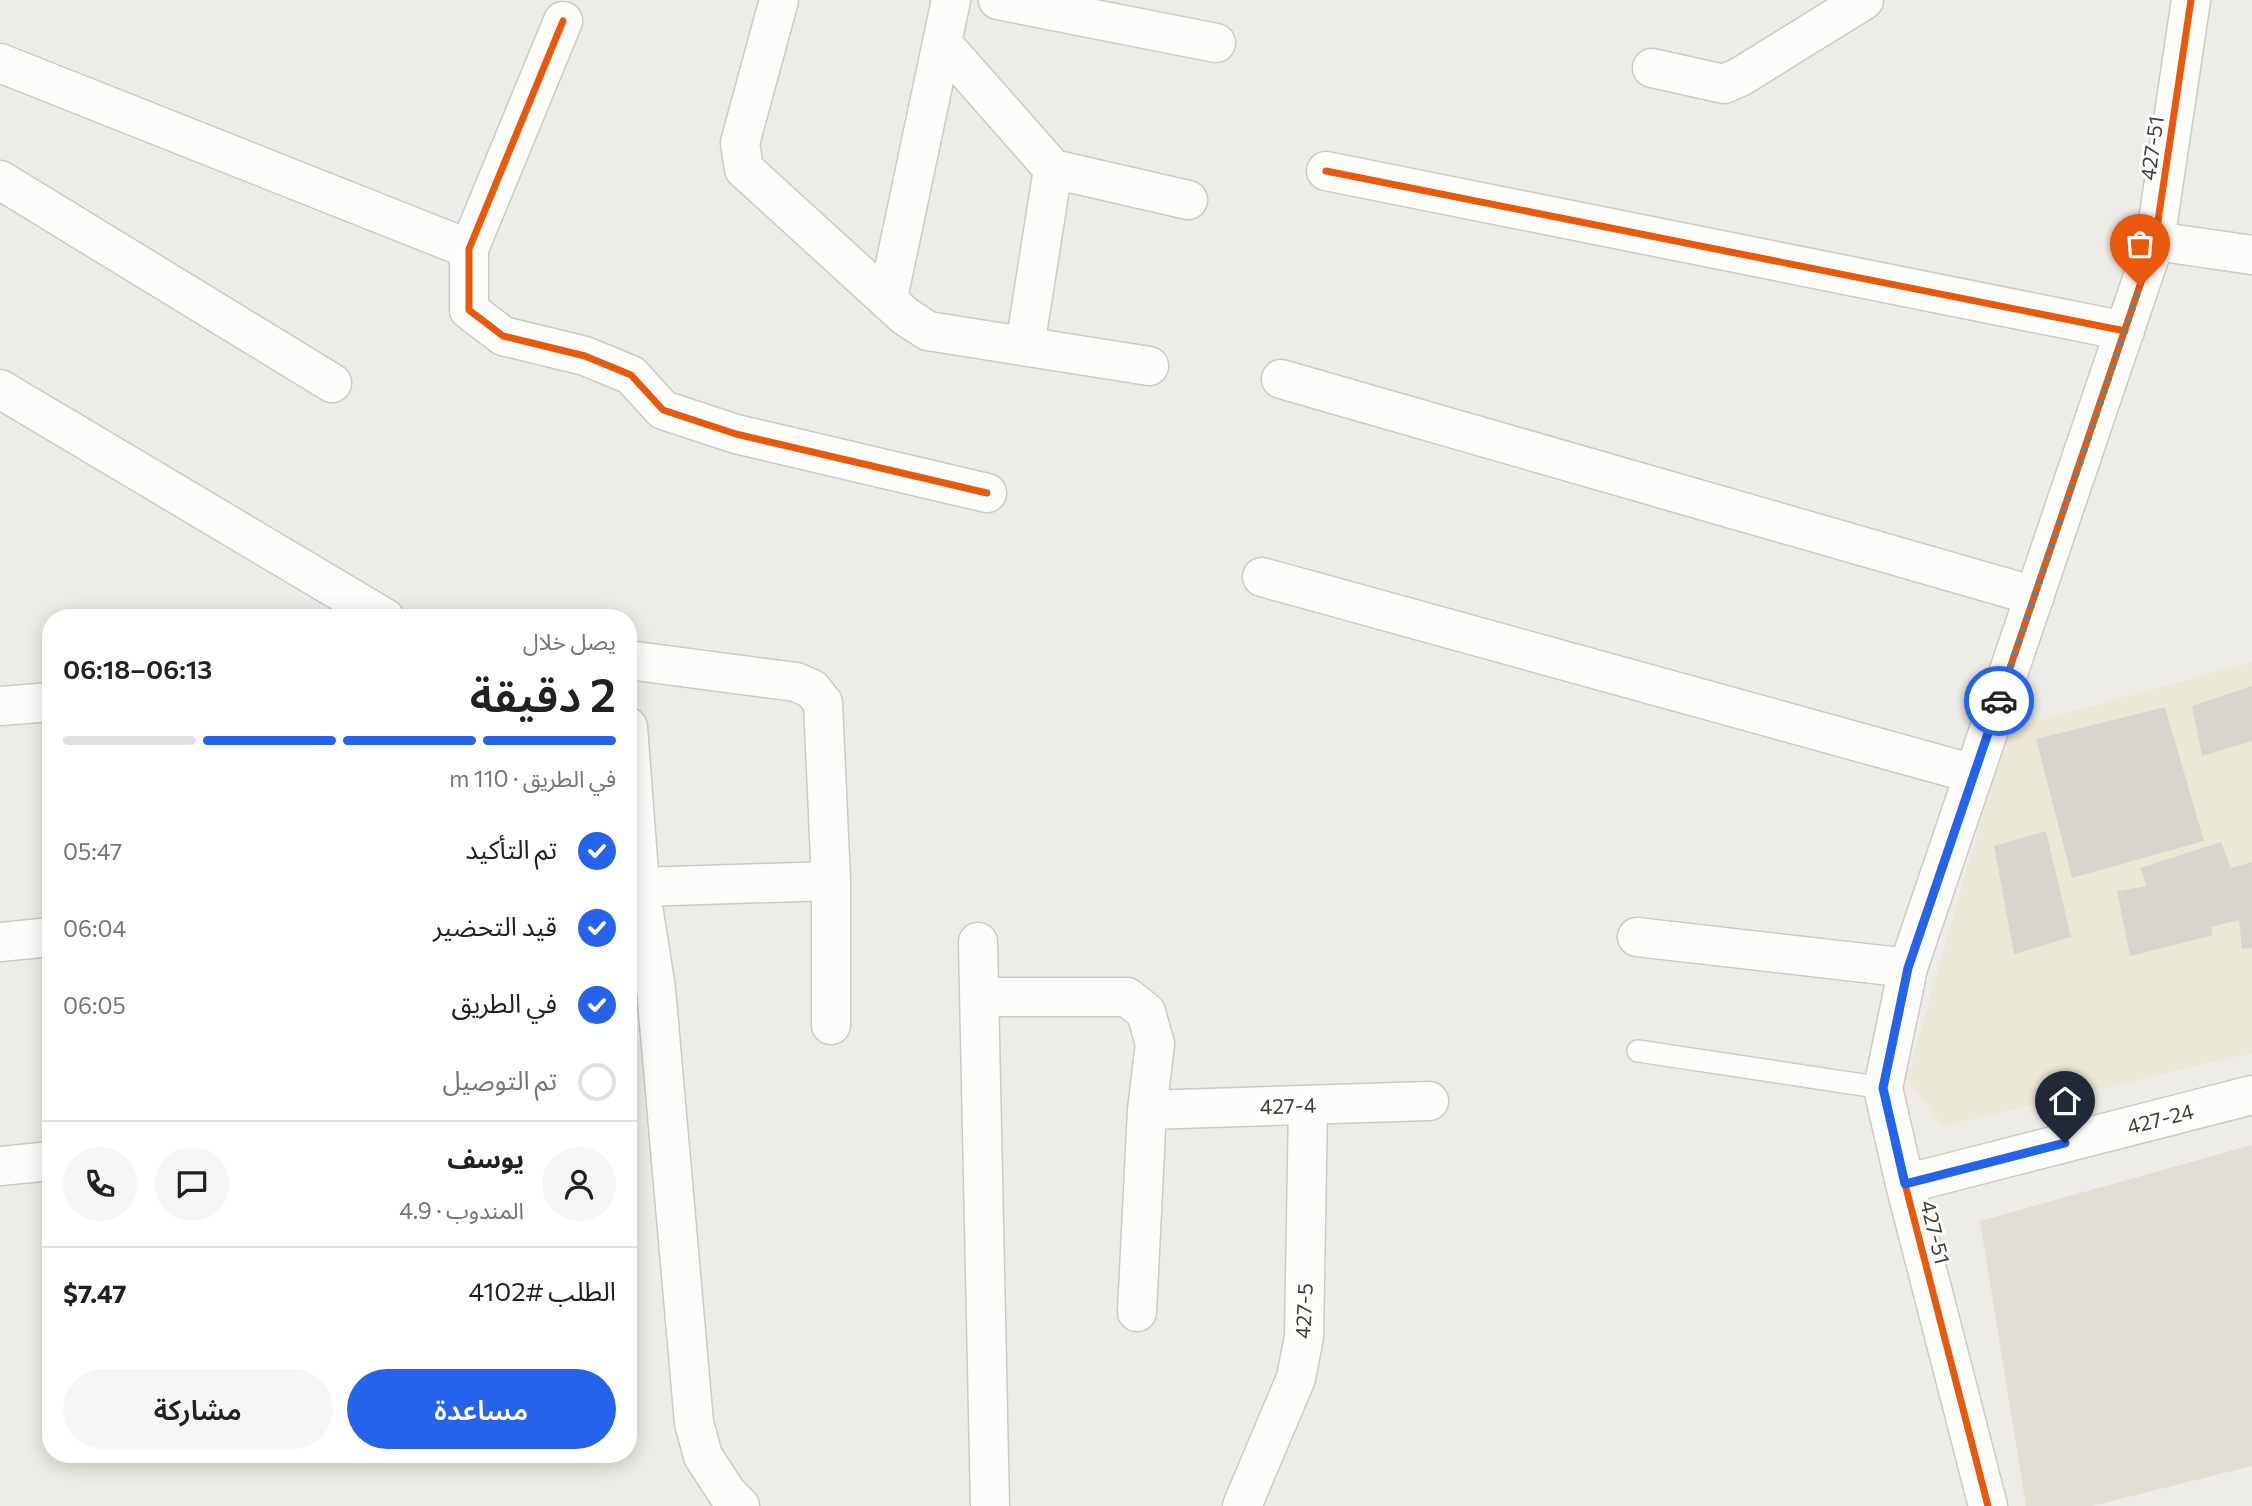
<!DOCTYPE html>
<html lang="ar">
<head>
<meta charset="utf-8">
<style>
  :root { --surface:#fff; --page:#f6f6f6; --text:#202124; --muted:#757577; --line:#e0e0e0; --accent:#2563eb }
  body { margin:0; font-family:Commissioner,"Noto Sans Arabic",sans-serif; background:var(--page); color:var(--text); direction:rtl; height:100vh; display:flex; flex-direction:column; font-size:26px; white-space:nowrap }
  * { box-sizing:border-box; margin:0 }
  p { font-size:23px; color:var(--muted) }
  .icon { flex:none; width:38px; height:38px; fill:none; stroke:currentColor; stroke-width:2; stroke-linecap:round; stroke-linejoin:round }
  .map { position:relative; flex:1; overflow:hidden; direction:ltr }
  .drawer { position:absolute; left:42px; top:609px; width:595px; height:854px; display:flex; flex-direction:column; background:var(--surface); border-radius:28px; box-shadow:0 4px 18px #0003; direction:rtl }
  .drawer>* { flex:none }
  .pin { position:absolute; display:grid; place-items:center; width:60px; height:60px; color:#fff; margin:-72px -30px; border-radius:50% 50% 50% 0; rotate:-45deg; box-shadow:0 0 7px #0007 }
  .pin .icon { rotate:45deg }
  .courier { position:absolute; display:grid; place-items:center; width:70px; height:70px; margin:-35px; border:5px solid #2563eb; border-radius:50%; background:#fff; color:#222; box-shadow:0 2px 9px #0007 }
  .headline em { font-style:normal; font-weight:600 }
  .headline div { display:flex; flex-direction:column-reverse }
  .headline { display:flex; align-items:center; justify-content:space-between; height:119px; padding:0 21px }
  h1 { font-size:46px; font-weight:600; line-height:52px }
  .bar { display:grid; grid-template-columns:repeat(4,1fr); gap:10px 7px; align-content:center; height:84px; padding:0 21px }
  .bar i { height:9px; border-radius:5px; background:var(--line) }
  .bar .selected { background:var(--accent) }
  .bar p { grid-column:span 4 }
  .line { display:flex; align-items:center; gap:18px; padding:0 21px; border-top:2px solid var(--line) }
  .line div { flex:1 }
  .round { display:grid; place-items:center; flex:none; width:74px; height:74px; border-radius:37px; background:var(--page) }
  ol { padding:0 21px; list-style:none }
  li { display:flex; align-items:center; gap:21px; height:77px }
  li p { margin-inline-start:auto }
  li .icon { padding:7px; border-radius:50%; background:var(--accent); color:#fff; stroke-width:4 }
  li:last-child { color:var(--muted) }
  li i { width:38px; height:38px; border:4px solid var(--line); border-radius:50% }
  .action { display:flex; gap:14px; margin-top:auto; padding:14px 21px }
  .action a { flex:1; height:80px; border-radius:42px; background:var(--accent); color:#fff; font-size:28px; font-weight:600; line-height:80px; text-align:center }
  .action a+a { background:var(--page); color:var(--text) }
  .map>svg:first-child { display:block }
  .residential { fill:#e2ded3 }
  .education { fill:#ece8d8 }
  .building { fill:#d7d5ce }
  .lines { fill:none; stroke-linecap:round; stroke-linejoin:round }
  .lane-casing { stroke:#cccac4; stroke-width:24 }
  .street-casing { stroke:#cccac4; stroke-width:41 }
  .lane { stroke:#fcfcfb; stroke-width:21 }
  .street { stroke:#fcfcfb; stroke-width:38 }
  .cycleway-casing { stroke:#fff; stroke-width:11 }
  .cycleway { stroke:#e8590c; stroke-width:7 }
  .done { stroke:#7e7b72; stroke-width:7; stroke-dasharray:0 12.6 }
  .route { stroke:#2563eb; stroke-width:9 }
  .labels { text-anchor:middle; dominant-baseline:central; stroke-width:6; stroke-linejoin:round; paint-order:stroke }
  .street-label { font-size:21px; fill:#423e33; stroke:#fff }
</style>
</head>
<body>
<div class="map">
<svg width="2252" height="1506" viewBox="0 0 2252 1506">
  <rect width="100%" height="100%" fill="#eeece6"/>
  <!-- residential -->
  <path class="residential" d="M2252,1145V1466L2092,1506H2026L1980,1221Z"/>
  <!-- education -->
  <path class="education" d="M2252,662V1053L1943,1126L1907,1078L2007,729Z"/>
  <!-- building -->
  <path class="building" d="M2252,686V741L2202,756L2192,706Z
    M2165,707L2204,841L2072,878L2036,739Z
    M2046,831L2071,937L2014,954L1994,846Z
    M2221,842L2231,868L2252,862V948L2242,949L2239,920L2211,927L2213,935L2130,956L2117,891L2147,886L2140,868Z"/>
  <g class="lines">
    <defs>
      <path id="lane" d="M1638,1051L1883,1088"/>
      <path id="street" d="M779,0L740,143L744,169L905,316L928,331L1149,366
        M998,0L1216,43
        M563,21L469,249V310L503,336L585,356L631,375L663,410L736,434L987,493
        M942,43L1053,169L1188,200
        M0,63L469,249
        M1652,68L1724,84L1740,77L1864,0
        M1326,171L2125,331
        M0,180L332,383
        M2155,241L2252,255
        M888,298L951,0
        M1025,346L1053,169
        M1281,379L2035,596
        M0,389L385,618
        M1262,577L1974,774
        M628,660L796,682L812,689L823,703L831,881V1025
        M0,706L51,702
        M628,727L640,887L656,989L694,1423L703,1456L727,1493L740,1506
        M640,887L831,881
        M1637,937L1908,968
        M0,942L51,937
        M978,942L990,1506
        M980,997H1127L1146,1012L1155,1044L1147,1110L1137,1312
        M1147,1110L1429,1101
        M0,1166L51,1161
        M1905,1184L2252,1095
        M1242,1506L1296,1378L1304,1337L1308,1105
        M1988,1506L1905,1184L1883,1088L1908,968L2155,241L2191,0"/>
    </defs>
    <!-- lane casing -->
    <use href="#lane" class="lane-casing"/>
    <!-- street casing -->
    <use href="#street" class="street-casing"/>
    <!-- lane -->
    <use href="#lane" class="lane"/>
    <!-- street -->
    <use href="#street" class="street"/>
    <defs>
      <path id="cycleway" d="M563,21L469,249V310L503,336L585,356L631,375L663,410L736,434L987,493
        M1326,171L2125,331
        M1988,1506L1905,1184L1883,1088L1908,968L2155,241L2191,0"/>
    </defs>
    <!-- cycleway casing -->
    <use href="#cycleway" class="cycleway-casing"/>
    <!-- cycleway -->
    <use href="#cycleway" class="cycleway"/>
  </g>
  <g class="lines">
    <!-- done -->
    <path class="done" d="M1999,701L2140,286"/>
    <!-- route -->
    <path class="route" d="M1999,701L1908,968L1883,1088L1905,1184L2065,1143"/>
  </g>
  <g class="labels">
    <!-- street labels -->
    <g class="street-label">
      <text transform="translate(2151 148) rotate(-82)">427-51</text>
      <text transform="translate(1288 1105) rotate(-2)">427-4</text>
      <text transform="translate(2160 1118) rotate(-14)">427-24</text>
      <text transform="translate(1936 1232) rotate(76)">427-51</text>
      <text transform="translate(1303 1311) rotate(-87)">427-5</text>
    </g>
  </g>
</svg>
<div class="pin" style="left:2140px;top:286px;background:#ea580c"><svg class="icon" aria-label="bag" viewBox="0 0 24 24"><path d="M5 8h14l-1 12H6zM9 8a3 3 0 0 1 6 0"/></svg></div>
<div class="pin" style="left:2065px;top:1143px;background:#1f2937"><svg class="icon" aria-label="home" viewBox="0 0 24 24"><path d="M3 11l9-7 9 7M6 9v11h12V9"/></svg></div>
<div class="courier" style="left:1999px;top:701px"><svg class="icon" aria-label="car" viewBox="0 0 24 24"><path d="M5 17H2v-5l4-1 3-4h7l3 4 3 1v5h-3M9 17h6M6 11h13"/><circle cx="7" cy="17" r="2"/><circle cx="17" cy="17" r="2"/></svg></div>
<section class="drawer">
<div class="headline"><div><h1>2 دقيقة</h1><p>يصل خلال</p></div><em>06:13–06:18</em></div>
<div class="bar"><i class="selected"></i><i class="selected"></i><i class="selected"></i><i></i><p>في الطريق · 110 m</p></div>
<ol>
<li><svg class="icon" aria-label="check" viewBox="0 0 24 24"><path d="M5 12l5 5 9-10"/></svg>تم التأكيد<p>05:47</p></li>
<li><svg class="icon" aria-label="check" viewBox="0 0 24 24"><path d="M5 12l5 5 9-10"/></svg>قيد التحضير<p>06:04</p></li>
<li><svg class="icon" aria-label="check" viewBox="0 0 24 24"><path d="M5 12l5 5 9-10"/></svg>في الطريق<p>06:05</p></li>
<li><i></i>تم التوصيل</li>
</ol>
<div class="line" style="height:126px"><a class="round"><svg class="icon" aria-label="person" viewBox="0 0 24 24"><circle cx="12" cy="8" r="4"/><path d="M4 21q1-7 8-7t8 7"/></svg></a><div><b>يوسف</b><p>المندوب · 4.9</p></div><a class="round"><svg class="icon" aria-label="chat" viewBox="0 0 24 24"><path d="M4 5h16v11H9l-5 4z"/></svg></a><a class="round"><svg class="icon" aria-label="phone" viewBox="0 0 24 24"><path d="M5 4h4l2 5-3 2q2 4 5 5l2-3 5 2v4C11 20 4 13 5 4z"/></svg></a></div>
<div class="line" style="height:91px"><div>الطلب #4102</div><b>$7.47</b></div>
<div class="action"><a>مساعدة</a><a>مشاركة</a></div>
</section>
</div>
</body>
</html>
